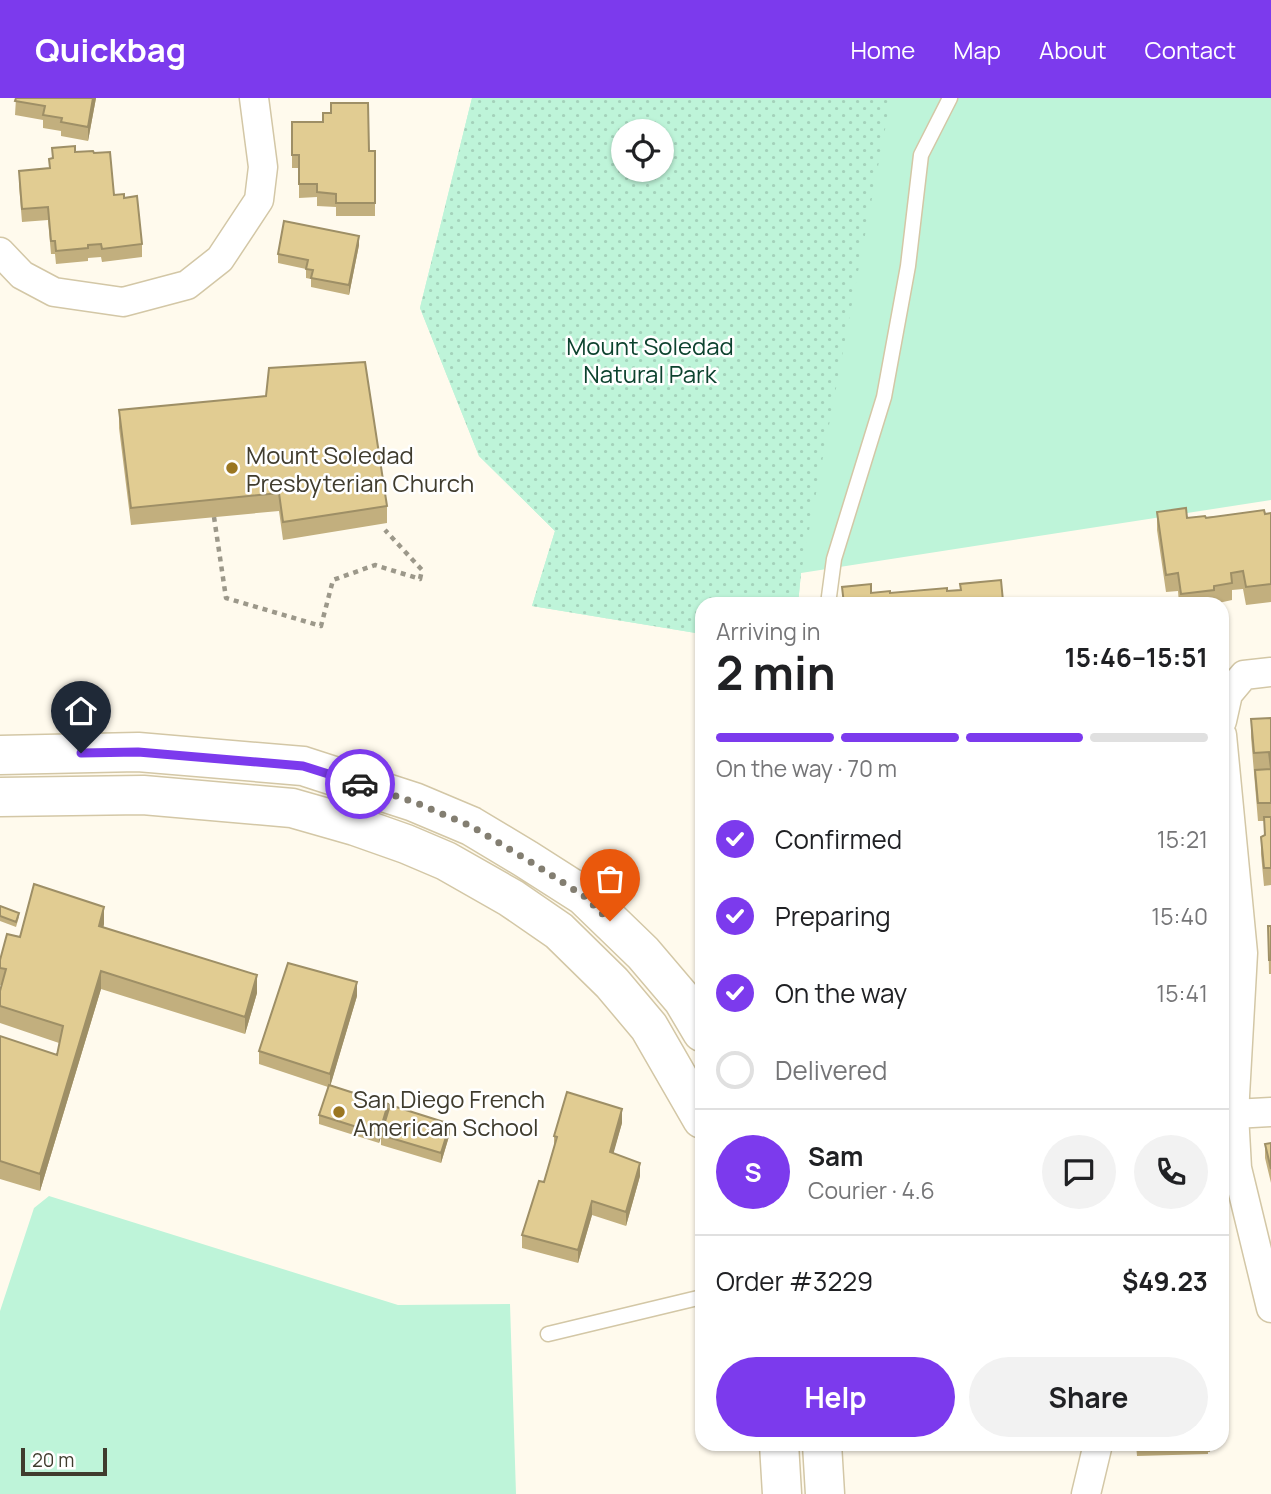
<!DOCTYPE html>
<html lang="en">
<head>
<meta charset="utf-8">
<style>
  :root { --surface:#fff; --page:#f2f2f2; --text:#202124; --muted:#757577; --line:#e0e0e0; --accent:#7c3aed }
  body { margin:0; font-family:Manrope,sans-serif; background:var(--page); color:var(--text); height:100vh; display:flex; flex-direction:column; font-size:26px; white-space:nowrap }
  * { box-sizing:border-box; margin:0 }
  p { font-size:23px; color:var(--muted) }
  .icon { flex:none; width:38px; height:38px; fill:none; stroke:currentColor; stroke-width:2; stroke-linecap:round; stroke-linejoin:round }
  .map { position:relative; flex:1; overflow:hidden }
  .side { position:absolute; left:695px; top:499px; width:534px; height:854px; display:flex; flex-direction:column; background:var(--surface); border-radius:21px; box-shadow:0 2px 5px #0004 }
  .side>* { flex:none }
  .fabs { position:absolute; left:611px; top:21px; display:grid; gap:14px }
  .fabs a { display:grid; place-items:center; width:63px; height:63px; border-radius:50%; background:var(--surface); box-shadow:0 2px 5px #0004; font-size:35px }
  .scale { position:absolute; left:21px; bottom:18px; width:86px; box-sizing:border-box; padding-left:7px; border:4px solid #403c2e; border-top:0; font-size:19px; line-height:24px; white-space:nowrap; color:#403c2e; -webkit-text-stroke:5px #fff; paint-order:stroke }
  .pin { position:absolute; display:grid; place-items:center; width:60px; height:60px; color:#fff; margin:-72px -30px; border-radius:50% 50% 50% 0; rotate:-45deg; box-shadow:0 0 7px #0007 }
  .pin .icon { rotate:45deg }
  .courier { position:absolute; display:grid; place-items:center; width:70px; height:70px; margin:-35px; border:5px solid #7c3aed; border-radius:50%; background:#fff; color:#222; box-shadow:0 2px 9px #0007 }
  .overview em { font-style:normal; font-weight:700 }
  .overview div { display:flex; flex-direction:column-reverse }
  .overview { display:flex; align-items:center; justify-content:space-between; height:119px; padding:0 21px }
  h1 { font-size:46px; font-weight:700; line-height:52px }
  .bar { display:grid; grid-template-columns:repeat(4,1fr); gap:10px 7px; align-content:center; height:84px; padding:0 21px }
  .bar i { height:9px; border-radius:5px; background:var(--line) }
  .bar .selected { background:var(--accent) }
  .bar p { grid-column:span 4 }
  .line { display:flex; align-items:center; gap:18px; padding:0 21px; border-top:2px solid var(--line) }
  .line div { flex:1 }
  .round { display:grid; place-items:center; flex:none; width:74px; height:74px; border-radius:37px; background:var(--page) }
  ol { padding:0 21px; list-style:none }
  li { display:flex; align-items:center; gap:21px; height:77px }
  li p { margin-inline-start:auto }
  li .icon { padding:7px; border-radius:50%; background:var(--accent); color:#fff; stroke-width:4 }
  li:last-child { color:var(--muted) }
  li i { width:38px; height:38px; border:4px solid var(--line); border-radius:50% }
  .cta { display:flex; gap:14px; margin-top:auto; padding:14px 21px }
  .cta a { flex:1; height:80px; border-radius:42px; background:var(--accent); color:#fff; font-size:28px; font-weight:700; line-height:80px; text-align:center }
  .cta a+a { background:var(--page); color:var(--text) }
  header { display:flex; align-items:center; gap:42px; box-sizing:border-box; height:98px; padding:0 35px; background:var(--accent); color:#fff }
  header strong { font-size:33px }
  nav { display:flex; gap:38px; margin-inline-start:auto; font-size:24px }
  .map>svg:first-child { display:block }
  .green { fill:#bef4d9; fill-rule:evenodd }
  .park { fill:url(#park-dots); fill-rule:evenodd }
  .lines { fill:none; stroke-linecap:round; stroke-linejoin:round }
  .lane-casing { stroke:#d3c7a6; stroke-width:17 }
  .street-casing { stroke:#d3c7a6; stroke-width:31 }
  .secondary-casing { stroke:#d3c7a6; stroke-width:41 }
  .path { stroke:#9c988a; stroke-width:4.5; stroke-dasharray:5 5; stroke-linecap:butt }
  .lane { stroke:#fff; stroke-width:14 }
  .street { stroke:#fff; stroke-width:28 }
  .secondary { stroke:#fff; stroke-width:38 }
  .wall { fill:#c2af7e }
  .shaded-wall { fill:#9e8f66 }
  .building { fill:#e1cc92; stroke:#9e8f66; stroke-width:2 }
  .done { stroke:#837e71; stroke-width:7; stroke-dasharray:0 12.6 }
  .route { stroke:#7c3aed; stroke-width:9 }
  .poi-dot { fill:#9a7621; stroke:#fff; stroke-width:2.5 }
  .labels { text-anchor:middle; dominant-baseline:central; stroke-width:5; stroke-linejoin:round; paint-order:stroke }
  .park-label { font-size:24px; fill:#0d432f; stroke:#fff }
  .poi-label { font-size:24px; fill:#403c2e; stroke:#fff; text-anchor:start }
</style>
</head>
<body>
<header>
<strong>Quickbag</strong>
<nav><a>Home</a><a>Map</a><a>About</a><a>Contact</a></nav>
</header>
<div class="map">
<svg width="1271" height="1396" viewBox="0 0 1271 1396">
  <defs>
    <pattern id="park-dots" width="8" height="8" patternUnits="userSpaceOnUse" patternTransform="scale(1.75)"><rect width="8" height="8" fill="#bef4d9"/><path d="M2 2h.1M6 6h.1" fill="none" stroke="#a4d2bb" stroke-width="1.8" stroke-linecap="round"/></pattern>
  </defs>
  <rect width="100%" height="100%" fill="#fffaed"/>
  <!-- green -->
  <path class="green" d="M472,0H1271V402L801,475L798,506H702V536L532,508L555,433L479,358L420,210ZM623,33H662V72H623Z
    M49,1098L398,1207L510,1206L516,1396H0V1213L34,1110Z"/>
  <!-- park -->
  <path class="park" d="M472,0H891L801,475L798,506H702V536L532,508L555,433L479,358L420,210ZM623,33H662V72H623Z"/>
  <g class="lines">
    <defs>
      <path id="lane" d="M828,506L834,461L884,299L908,168L921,57L950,0
        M548,1236L702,1199"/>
      <path id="street" d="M0,154L22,177L54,194L123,204L187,187L220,161L259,102L263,69L254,0
        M1222,623L1228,596L1244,577L1271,574
        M1222,637L1243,855L1234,1016L1237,1070L1271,1210
        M1234,1016L1271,1014
        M1086,1396L1098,1346"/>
      <path id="secondary" d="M0,657L138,654L303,668L414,704L471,728L526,761L584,798L643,855L683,902L702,934
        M0,699L143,697L292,710L355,728L406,746L446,763L511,800L559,833L612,885L649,929L702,1021
        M779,1346L782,1396
        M822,1346L825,1396"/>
    </defs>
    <!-- lane casing -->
    <use href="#lane" class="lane-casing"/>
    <!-- street casing -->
    <use href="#street" class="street-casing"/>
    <!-- secondary casing -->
    <use href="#secondary" class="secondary-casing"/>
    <!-- path -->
    <path class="path" d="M214,419L226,500L321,528L333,482L375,467L420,481L422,472L385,432"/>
    <!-- lane -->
    <use href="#lane" class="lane"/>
    <!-- street -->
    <use href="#street" class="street"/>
    <!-- secondary -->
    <use href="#secondary" class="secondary"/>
  </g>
  <!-- wall -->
  <path class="wall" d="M16,0H96L88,43L61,38V33L43,30V22L15,17Z
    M331,15L369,53H375V118H336V109L317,108V99L299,100V70H292V24H323Z
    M52,50L75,54L114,97L124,100L142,146V159L102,164L101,159L88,160V163L56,166L55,156H51L48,122L22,124L19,87V73L49,70V61H52Z
    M359,147L349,197L311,189V181L306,180V171L278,165V156Z
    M266,298L387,408V425L283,442L279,413L131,427L119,330V312Z
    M1157,414L1187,420L1271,415V504L1246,507L1243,491L1232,492V502L1214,506H1179L1178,493L1166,494L1157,432Z
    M1271,620V787L1264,788L1261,756V739L1264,738V723H1258L1251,639V621Z
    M0,808L19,819L16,829L0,823Z
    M104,826L103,830L257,895L245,936L101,891L40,1093L0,1081V938L57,957L59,945L0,925V893L2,888L0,887V862L20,839Z
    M1268,828H1271V876H1269Z
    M357,898L330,988L388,1016L379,1045L319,1026V1017L328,989L259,966V953Z
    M622,1025L613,1055L640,1078L626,1128L592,1117L578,1165L522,1150V1137L544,1084L554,1051V1038Z
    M450,1035L441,1065L381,1047V1037Z
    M1271,1045V1085L1265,1060V1046Z
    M1136,1346H1210V1354H1208V1356L1137,1358Z"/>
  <!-- shaded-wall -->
  <path class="shaded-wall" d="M93,0H96L88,43V29Z
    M359,138V147L349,197V187Z
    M104,809V826L99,846V828Z
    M101,873V891L40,1093V1076Z
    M257,877V895L245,936V919Z
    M357,884V898L330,989V976Z
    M388,1006V1016L379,1045V1036Z
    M622,1011V1025L610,1068V1054Z
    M450,1026V1035L441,1065V1055Z
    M640,1065V1078L626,1128V1114Z
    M592,1103V1117L578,1165V1152Z"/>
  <!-- building -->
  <path class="building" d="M16,0H93L88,29L61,24L62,20L43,17L45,8L15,3Z
    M331,5H368L369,53H375V105H336V96L317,94V86H299V57H292V24H323V15H331Z
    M75,48V54L93,53L94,55L110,54L114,97L124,96V100L137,98L142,146L102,151L101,146L88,147V150L56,153L55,143H51L48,109L22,111L19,73L50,70L49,61L53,60L52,50Z
    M284,123L359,138L349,187L311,180L313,172L306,171L308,162L278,156Z
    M365,264L387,408L283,424L279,395L131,410L119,312L266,298L269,270Z
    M1186,410L1187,420L1205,418L1206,420L1264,412L1265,416L1271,415V486L1246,489L1243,473L1231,475L1232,485L1214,488V492L1181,496L1178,475L1166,477L1157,414Z
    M1001,482L1003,503H1008V506H844L842,489L871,486V495L890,493V495L947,490V493L961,492L960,486Z
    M1271,620V705H1258L1255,672L1271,671L1269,654L1254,655L1251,621Z
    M702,679V692H700L697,680Z
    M1264,719H1271V770H1264L1261,739L1265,737Z
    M34,786L104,809L99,828L257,877L245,919L101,873L40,1076L0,1063V938L57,957L63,928L0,908V893L6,871L0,870V862L7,836L20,839Z
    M0,808L19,815L16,824L0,818Z
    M1268,828H1271V862H1269Z
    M288,865L357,884L330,976L259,953Z
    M329,987L388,1006L379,1036L319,1017Z
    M567,994L622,1011L610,1054L640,1065L626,1114L592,1103L578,1152L522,1137L539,1083L544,1084L557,1039L554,1038Z
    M390,1007L450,1026L441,1055L381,1037Z
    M1271,1045V1071L1265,1046Z"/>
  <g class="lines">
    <!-- done -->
    <path class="done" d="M360,686L414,704L471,728L526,761L584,798L610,823"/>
    <!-- route -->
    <path class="route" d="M81,655L138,654L303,668L360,686"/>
  </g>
  <!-- markers -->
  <g class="poi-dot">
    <circle cx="232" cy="370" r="7"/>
    <circle cx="339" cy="1014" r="7"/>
  </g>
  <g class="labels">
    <!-- park labels -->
    <g class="park-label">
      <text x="650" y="247">Mount Soledad<tspan x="650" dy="28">Natural Park</tspan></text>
    </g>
    <!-- poi labels -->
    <g class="poi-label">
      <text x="246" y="356">Mount Soledad<tspan x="246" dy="28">Presbyterian Church</tspan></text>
      <text x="353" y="1000">San Diego French<tspan x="353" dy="28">American School</tspan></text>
    </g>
  </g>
</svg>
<div class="fabs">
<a><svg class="icon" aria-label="locate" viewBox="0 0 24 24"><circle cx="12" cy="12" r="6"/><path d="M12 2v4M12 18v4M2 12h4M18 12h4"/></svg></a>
</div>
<div class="scale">20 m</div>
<div class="pin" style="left:610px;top:823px;background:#ea580c"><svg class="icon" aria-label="bag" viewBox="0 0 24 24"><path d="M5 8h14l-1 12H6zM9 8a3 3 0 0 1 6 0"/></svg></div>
<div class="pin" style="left:81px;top:655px;background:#1f2937"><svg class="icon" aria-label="home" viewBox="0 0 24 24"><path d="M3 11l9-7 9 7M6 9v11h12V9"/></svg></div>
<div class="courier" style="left:360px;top:686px"><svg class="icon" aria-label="car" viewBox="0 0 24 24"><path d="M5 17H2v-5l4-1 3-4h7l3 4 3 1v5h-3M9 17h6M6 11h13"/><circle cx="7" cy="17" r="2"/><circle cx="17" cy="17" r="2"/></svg></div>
<section class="side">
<div class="overview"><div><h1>2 min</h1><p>Arriving in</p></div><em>15:46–15:51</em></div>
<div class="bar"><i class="selected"></i><i class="selected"></i><i class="selected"></i><i></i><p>On the way · 70 m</p></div>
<ol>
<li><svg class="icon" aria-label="check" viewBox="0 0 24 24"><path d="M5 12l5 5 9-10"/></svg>Confirmed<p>15:21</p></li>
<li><svg class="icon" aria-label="check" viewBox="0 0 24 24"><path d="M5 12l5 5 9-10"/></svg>Preparing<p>15:40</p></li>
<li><svg class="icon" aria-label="check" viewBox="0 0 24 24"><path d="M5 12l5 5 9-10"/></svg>On the way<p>15:41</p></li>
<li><i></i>Delivered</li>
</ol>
<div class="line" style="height:126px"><b class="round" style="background:var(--accent);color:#fff">S</b><div><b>Sam</b><p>Courier · 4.6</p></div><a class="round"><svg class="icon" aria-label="chat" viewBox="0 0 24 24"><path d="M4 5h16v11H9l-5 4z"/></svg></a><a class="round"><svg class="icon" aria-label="phone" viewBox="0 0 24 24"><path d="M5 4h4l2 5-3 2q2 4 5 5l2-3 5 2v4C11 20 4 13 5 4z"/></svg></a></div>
<div class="line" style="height:91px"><div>Order #3229</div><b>$49.23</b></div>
<div class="cta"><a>Help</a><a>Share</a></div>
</section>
</div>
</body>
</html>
